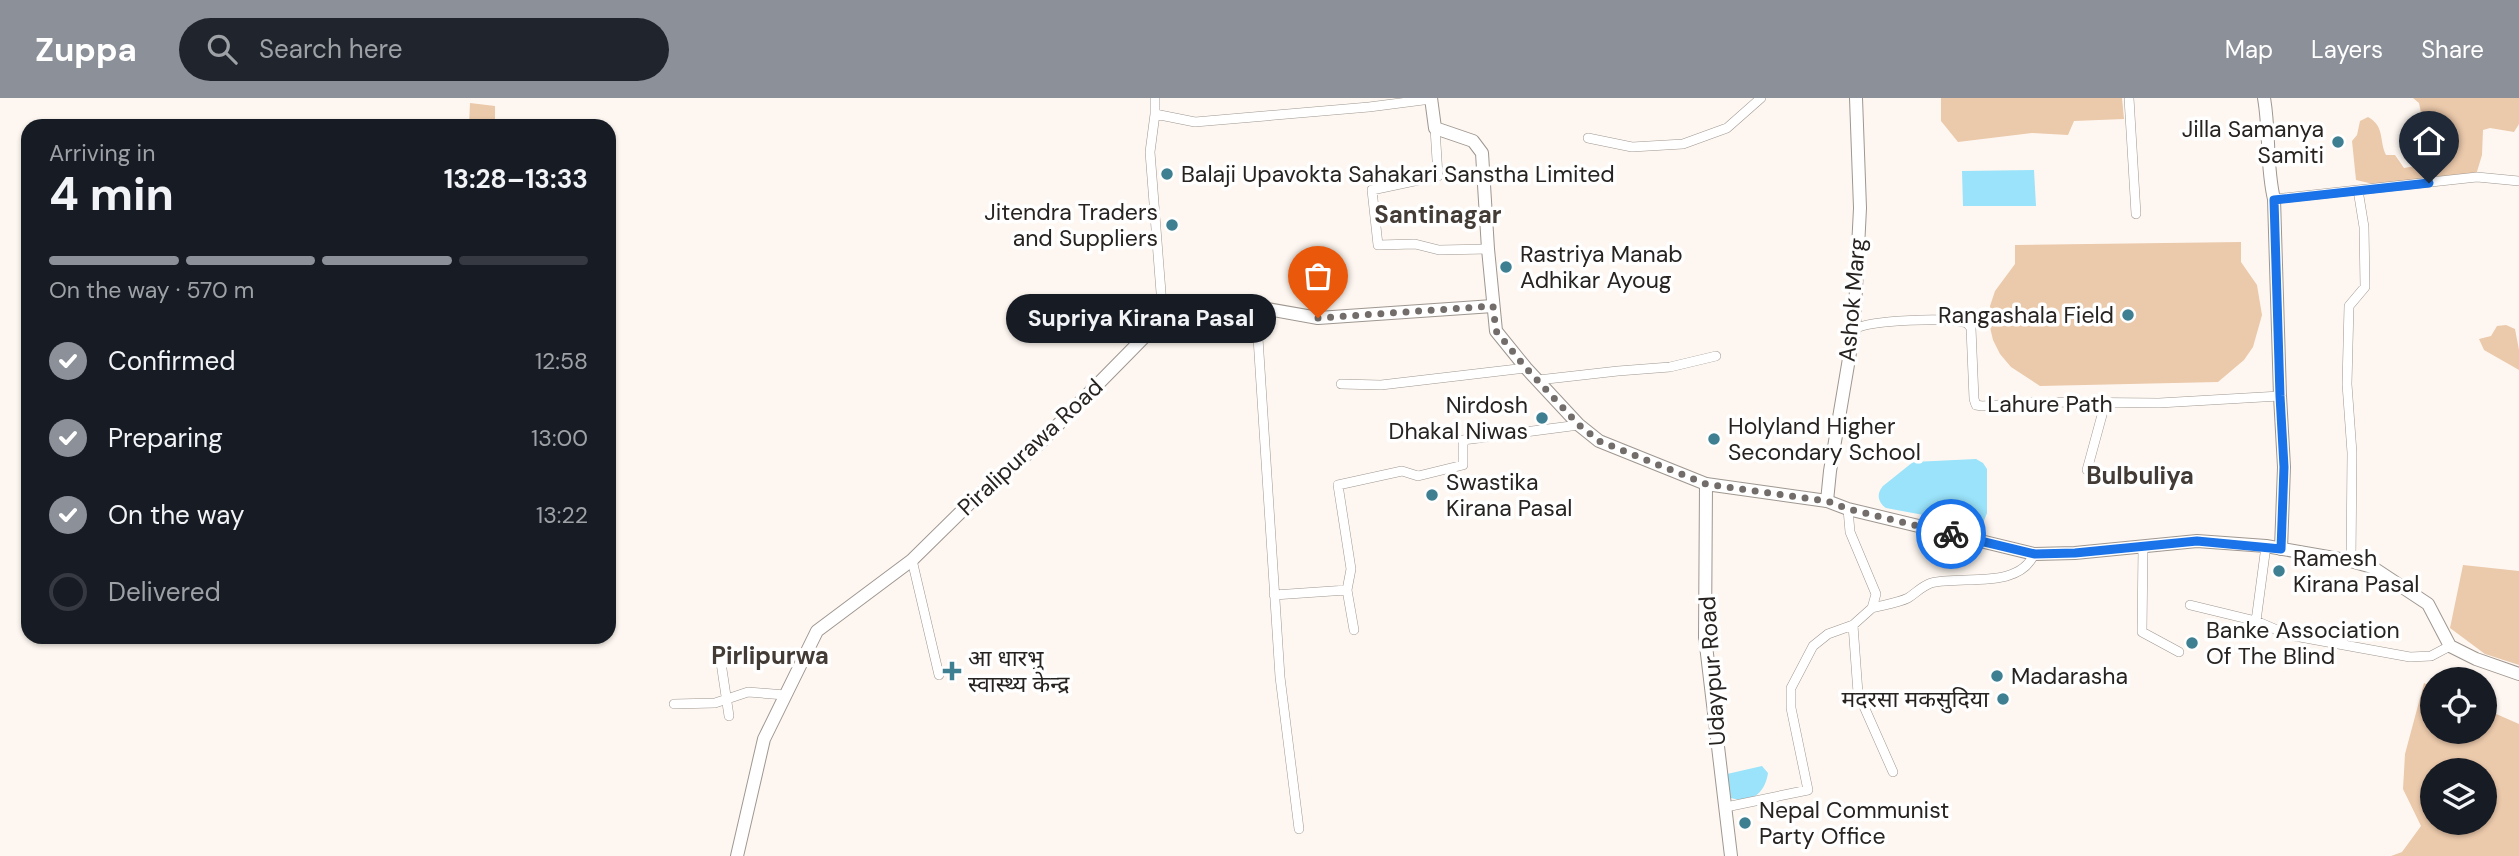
<!DOCTYPE html>
<html lang="en">
<head>
<meta charset="utf-8">
<style>
  :root { --surface:#171b24; --page:#20242c; --text:#f1f3f6; --muted:#9ea1a6; --line:#363941; --accent:#8c9099 }
  body { margin:0; font-family:"DM Sans","Noto Sans Devanagari",sans-serif; background:var(--page); color:var(--text); height:100vh; display:flex; flex-direction:column; font-size:26px; white-space:nowrap }
  * { box-sizing:border-box; margin:0 }
  p { font-size:23px; color:var(--muted) }
  .icon { flex:none; width:38px; height:38px; fill:none; stroke:currentColor; stroke-width:2; stroke-linecap:round; stroke-linejoin:round }
  .map { position:relative; flex:1; overflow:hidden }
  .panel { position:absolute; left:21px; top:21px; width:595px; height:525px; display:flex; flex-direction:column; background:var(--surface); border-radius:21px; box-shadow:0 2px 5px #0004 }
  .panel>* { flex:none }
  .tools { position:absolute; left:2420px; top:569px; display:grid; gap:14px }
  .tools a { display:grid; place-items:center; width:77px; height:77px; border-radius:50%; background:var(--surface); box-shadow:0 2px 5px #0004; font-size:35px }
  .pin { position:absolute; display:grid; place-items:center; width:60px; height:60px; color:#fff; margin:-72px -30px; border-radius:50% 50% 50% 0; rotate:-45deg; box-shadow:0 0 7px #0007 }
  .pin .icon { rotate:45deg }
  .courier { position:absolute; display:grid; place-items:center; width:70px; height:70px; margin:-35px; border:5px solid #1a73e8; border-radius:50%; background:#fff; color:#222; box-shadow:0 2px 9px #0007 }
  .bubble { position:absolute; height:49px; border-radius:24px; background:var(--surface); box-shadow:0 2px 5px #0004; font-size:23px; font-weight:700; line-height:49px; text-align:center }
  .head em { font-style:normal; font-weight:700 }
  .head div { display:flex; flex-direction:column-reverse }
  .head { display:flex; align-items:center; justify-content:space-between; height:119px; padding:0 28px }
  h1 { font-size:46px; font-weight:700; line-height:52px }
  .bar { display:grid; grid-template-columns:repeat(4,1fr); gap:10px 7px; align-content:center; height:84px; padding:0 28px }
  .bar i { height:9px; border-radius:5px; background:var(--line) }
  .bar .active { background:var(--accent) }
  .bar p { grid-column:span 4 }
  ol { padding:0 28px; list-style:none }
  li { display:flex; align-items:center; gap:21px; height:77px }
  li p { margin-inline-start:auto }
  li .icon { padding:7px; border-radius:50%; background:var(--accent); color:#fff; stroke-width:4 }
  li:last-child { color:var(--muted) }
  li i { width:38px; height:38px; border:4px solid var(--line); border-radius:50% }
  header { display:flex; align-items:center; gap:42px; box-sizing:border-box; height:98px; padding:0 35px; background:var(--accent); color:#fff }
  header strong { font-size:33px }
  nav { display:flex; gap:38px; margin-inline-start:auto; font-size:24px }
  .search { width:490px; height:63px; background:var(--page); display:flex; align-items:center; gap:18px; box-sizing:border-box; padding:0 24px; border-radius:38px; color:var(--muted); font-size:26px }
  .map>svg:first-child { display:block }
  .green { fill:#ebc9ab; fill-rule:evenodd }
  .water { fill:#9ae3fa }
  .lines { fill:none; stroke-linecap:round; stroke-linejoin:round }
  .minor-casing { stroke:#9f9790; stroke-width:10 }
  .tertiary-casing { stroke:#9f9790; stroke-width:14 }
  .secondary-casing { stroke:#9f9790; stroke-width:14 }
  .minor { stroke:#fff; stroke-width:9 }
  .tertiary { stroke:#fff; stroke-width:12 }
  .secondary { stroke:#fff; stroke-width:12 }
  .done { stroke:#726d6a; stroke-width:7; stroke-dasharray:0 12.6 }
  .route { stroke:#1a73e8; stroke-width:9 }
  .poi-dot { fill:#3f7f92; stroke:#fff; stroke-width:2.5 }
  .labels { text-anchor:middle; dominant-baseline:central; stroke-width:7; stroke-linejoin:round; paint-order:stroke }
  .poi-label { font-size:23px; fill:#272321; stroke:#fff; text-anchor:start }
  .street-label { font-size:23px; fill:#272321; stroke:#fff }
  .neighbourhood-label { font-size:24px; font-weight:bold; fill:#433c36; stroke:#fff }
</style>
</head>
<body>
<header>
<strong>Zuppa</strong>
<div class="search"><svg class="icon" aria-label="search" viewBox="0 0 24 24"><circle cx="10" cy="10" r="6"/><path d="M15 15l6 6"/></svg>Search here</div>
<nav><a>Map</a><a>Layers</a><a>Share</a></nav>
</header>
<div class="map">
<svg width="2519" height="758" viewBox="0 0 2519 758">
  <rect width="100%" height="100%" fill="#fef7f1"/>
  <!-- green -->
  <path class="green" d="M1941,0H2122L2124,21L2074,23L2068,37L2032,35L1958,44L1941,23Z
    M2413,0H2519V26L2514,34L2490,30L2483,32L2482,57L2476,77L2373,86L2356,82L2352,43L2357,37L2360,23L2368,19C2385,28 2379,43 2386,57H2395L2404,70L2427,66L2430,58L2419,5Z
    M470,5L495,8V28H469Z
    M2241,144V164L2257,187L2262,217L2253,249L2244,262L2218,284L2040,288L2011,269L2000,256L1993,242L1989,225L1990,208L1995,193L2015,166V147Z
    M2506,227L2515,231L2519,252V272L2484,252L2479,241L2491,238L2497,228Z
    M2463,467L2519,473V567L2485,556L2450,530Z
    M2424,585L2432,589V634H2485V611L2519,626V758H2391L2402,754L2421,728L2403,691L2405,656ZM2432,672H2485V724H2432Z"/>
  <!-- water -->
  <path class="water" d="M2034,72L2036,108H1963L1962,73Z
    M1976,361L1983,365L1987,371V415L1983,425L1977,427L1886,410C1878,404 1876,396 1883,388L1913,364Z
    M1762,668L1768,675C1765,695 1752,706 1731,700L1727,676Z"/>
  <g class="lines">
    <defs>
      <path id="minor" d="M1155,0V16L1150,54L1163,220
        M2129,0L2136,116
        M1155,16L1195,24L1369,9L1431,1
        M1435,30L1438,78L1372,92L1378,147L1415,146L1439,152L1488,151
        M1588,40L1632,49L1683,46L1727,30L1761,0
        M2274,101L2477,79L2519,83
        M1256,209L1280,579L1299,731
        M1854,231C1872,222 1948,219 1967,225L1971,230L1974,301L1976,307L1982,308L2043,304L2159,305L2280,298
        M1538,282L1618,273L1670,269L1716,258
        M1341,286L1381,287L1526,270
        M2087,372L2105,306
        M2143,449L2142,534L2179,554
        M912,462L939,577
        M2351,463L2352,355L2347,286L2349,208L2365,189L2364,129L2358,92
        M1347,492L1354,532
        M1274,497L1347,492L1351,471L1338,387L1402,373L1418,378L1463,367V342L1579,327
        M2190,507L2256,523L2266,448
        M1872,510C1883,507 1898,505 1908,500C1916,495 1922,488 1931,485C1962,477 2019,492 2034,456
        M2256,523L2289,537L2410,559L2431,558L2450,548
        M1853,527L1858,595L1893,674
        M720,558L729,618
        M674,606L715,605L748,594L785,597
        M1726,709L1808,692L1791,610V590L1813,548L1828,536L1853,527L1872,510L1876,496L1850,434L1848,411"/>
      <path id="tertiary" d="M2264,0C2270,34 2266,68 2274,101L2280,298L2284,369L2281,451
        M1706,386L1705,539L1731,758
        M1827,403L1830,373L1854,231L1860,110L1856,0
        M737,758L764,641L817,533L912,462L973,402L1038,347L1163,220L1181,209L1201,205L1256,209L1318,220L1493,208"/>
      <path id="secondary" d="M1431,0L1435,30L1473,43L1482,55L1488,151L1496,233L1526,270L1579,327L1599,343L1706,386L1827,403L1848,411L2034,456L2075,455L2197,443L2266,448L2351,463L2372,469L2428,506L2450,548L2476,561L2519,576"/>
    </defs>
    <!-- minor casing -->
    <use href="#minor" class="minor-casing"/>
    <!-- tertiary casing -->
    <use href="#tertiary" class="tertiary-casing"/>
    <!-- secondary casing -->
    <use href="#secondary" class="secondary-casing"/>
    <!-- minor -->
    <use href="#minor" class="minor"/>
    <!-- tertiary -->
    <use href="#tertiary" class="tertiary"/>
    <!-- secondary -->
    <use href="#secondary" class="secondary"/>
  </g>
  <g class="lines">
    <!-- done -->
    <path class="done" d="M1318,220L1493,208L1496,233L1526,270L1579,327L1599,343L1706,386L1827,403L1848,411L1951,436"/>
    <!-- route -->
    <path class="route" d="M1951,436L2035,456L2075,455L2197,443L2281,451L2284,369L2280,298L2274,102L2429,85"/>
  </g>
  <!-- markers -->
  <g class="poi-dot">
    <circle cx="2338" cy="44" r="7"/>
    <circle cx="1167" cy="76" r="7"/>
    <circle cx="1172" cy="127" r="7"/>
    <circle cx="1506" cy="169" r="7"/>
    <circle cx="2128" cy="217" r="7"/>
    <circle cx="1542" cy="320" r="7"/>
    <circle cx="1714" cy="341" r="7"/>
    <circle cx="1432" cy="397" r="7"/>
    <circle cx="2279" cy="473" r="7"/>
    <circle cx="2192" cy="545" r="7"/>
    <path d="M948.5 562.5h7v7h7v7h-7v7h-7v-7h-7v-7h7z"/>
    <circle cx="1997" cy="578" r="7"/>
    <circle cx="2003" cy="601" r="7"/>
    <circle cx="1745" cy="725" r="7"/>
  </g>
  <g class="labels">
    <!-- poi labels -->
    <g class="poi-label">
      <text x="2324" y="31" text-anchor="end">Jilla Samanya<tspan x="2324" dy="26">Samiti</tspan></text>
      <text x="1181" y="76">Balaji Upavokta Sahakari Sanstha Limited</text>
      <text x="1158" y="114" text-anchor="end">Jitendra Traders<tspan x="1158" dy="26">and Suppliers</tspan></text>
      <text x="1520" y="156">Rastriya Manab<tspan x="1520" dy="26">Adhikar Ayoug</tspan></text>
      <text x="2114" y="217" text-anchor="end">Rangashala Field</text>
      <text x="1528" y="307" text-anchor="end">Nirdosh<tspan x="1528" dy="26">Dhakal Niwas</tspan></text>
      <text x="1728" y="328">Holyland Higher<tspan x="1728" dy="26">Secondary School</tspan></text>
      <text x="1446" y="384">Swastika<tspan x="1446" dy="26">Kirana Pasal</tspan></text>
      <text x="2293" y="460">Ramesh<tspan x="2293" dy="26">Kirana Pasal</tspan></text>
      <text x="2206" y="532">Banke Association<tspan x="2206" dy="26">Of The Blind</tspan></text>
      <text x="968" y="560">आ धारभु<tspan x="968" dy="26">स्वास्थ्य केन्द्र</tspan></text>
      <text x="2011" y="578">Madarasha</text>
      <text x="1989" y="601" text-anchor="end">मदरसा मकसुदिया</text>
      <text x="1759" y="712">Nepal Communist<tspan x="1759" dy="26">Party Office</tspan></text>
    </g>
    <!-- street labels -->
    <g class="street-label">
      <text transform="translate(1852 202) rotate(-85)">Ashok Marg</text>
      <text x="2050" y="306">Lahure Path</text>
      <text transform="translate(1030 349) rotate(-43)">Piralipurawa Road</text>
      <text transform="translate(1712 573) rotate(-94)">Udaypur Road</text>
    </g>
    <!-- neighbourhood labels -->
    <g class="neighbourhood-label">
      <text x="1438" y="116">Santinagar</text>
      <text x="2140" y="377">Bulbuliya</text>
      <text x="770" y="557">Pirlipurwa</text>
    </g>
  </g>
</svg>
<div class="tools">
<a><svg class="icon" aria-label="locate" viewBox="0 0 24 24"><circle cx="12" cy="12" r="6"/><path d="M12 2v4M12 18v4M2 12h4M18 12h4"/></svg></a>
<a><svg class="icon" aria-label="layers" viewBox="0 0 24 24"><path d="M12 4l9 5-9 5-9-5zM3 14l9 5 9-5"/></svg></a>
</div>
<div class="pin" style="left:1318px;top:220px;background:#ea580c"><svg class="icon" aria-label="bag" viewBox="0 0 24 24"><path d="M5 8h14l-1 12H6zM9 8a3 3 0 0 1 6 0"/></svg></div>
<div class="pin" style="left:2429px;top:85px;background:#1f2937"><svg class="icon" aria-label="home" viewBox="0 0 24 24"><path d="M3 11l9-7 9 7M6 9v11h12V9"/></svg></div>
<div class="courier" style="left:1951px;top:436px"><svg class="icon" aria-label="bike" viewBox="0 0 24 24"><circle cx="6" cy="16" r="4"/><circle cx="18" cy="16" r="4"/><path d="M6 16l4-8h5l3 8M10 8l3 8H6M13 5h3"/></svg></div>
<div class="bubble" style="left:1006px;top:196px;width:270px">Supriya Kirana Pasal</div>
<section class="panel">
<div class="head"><div><h1>4 min</h1><p>Arriving in</p></div><em>13:28–13:33</em></div>
<div class="bar"><i class="active"></i><i class="active"></i><i class="active"></i><i></i><p>On the way · 570 m</p></div>
<ol>
<li><svg class="icon" aria-label="check" viewBox="0 0 24 24"><path d="M5 12l5 5 9-10"/></svg>Confirmed<p>12:58</p></li>
<li><svg class="icon" aria-label="check" viewBox="0 0 24 24"><path d="M5 12l5 5 9-10"/></svg>Preparing<p>13:00</p></li>
<li><svg class="icon" aria-label="check" viewBox="0 0 24 24"><path d="M5 12l5 5 9-10"/></svg>On the way<p>13:22</p></li>
<li><i></i>Delivered</li>
</ol>
</section>
</div>
</body>
</html>
